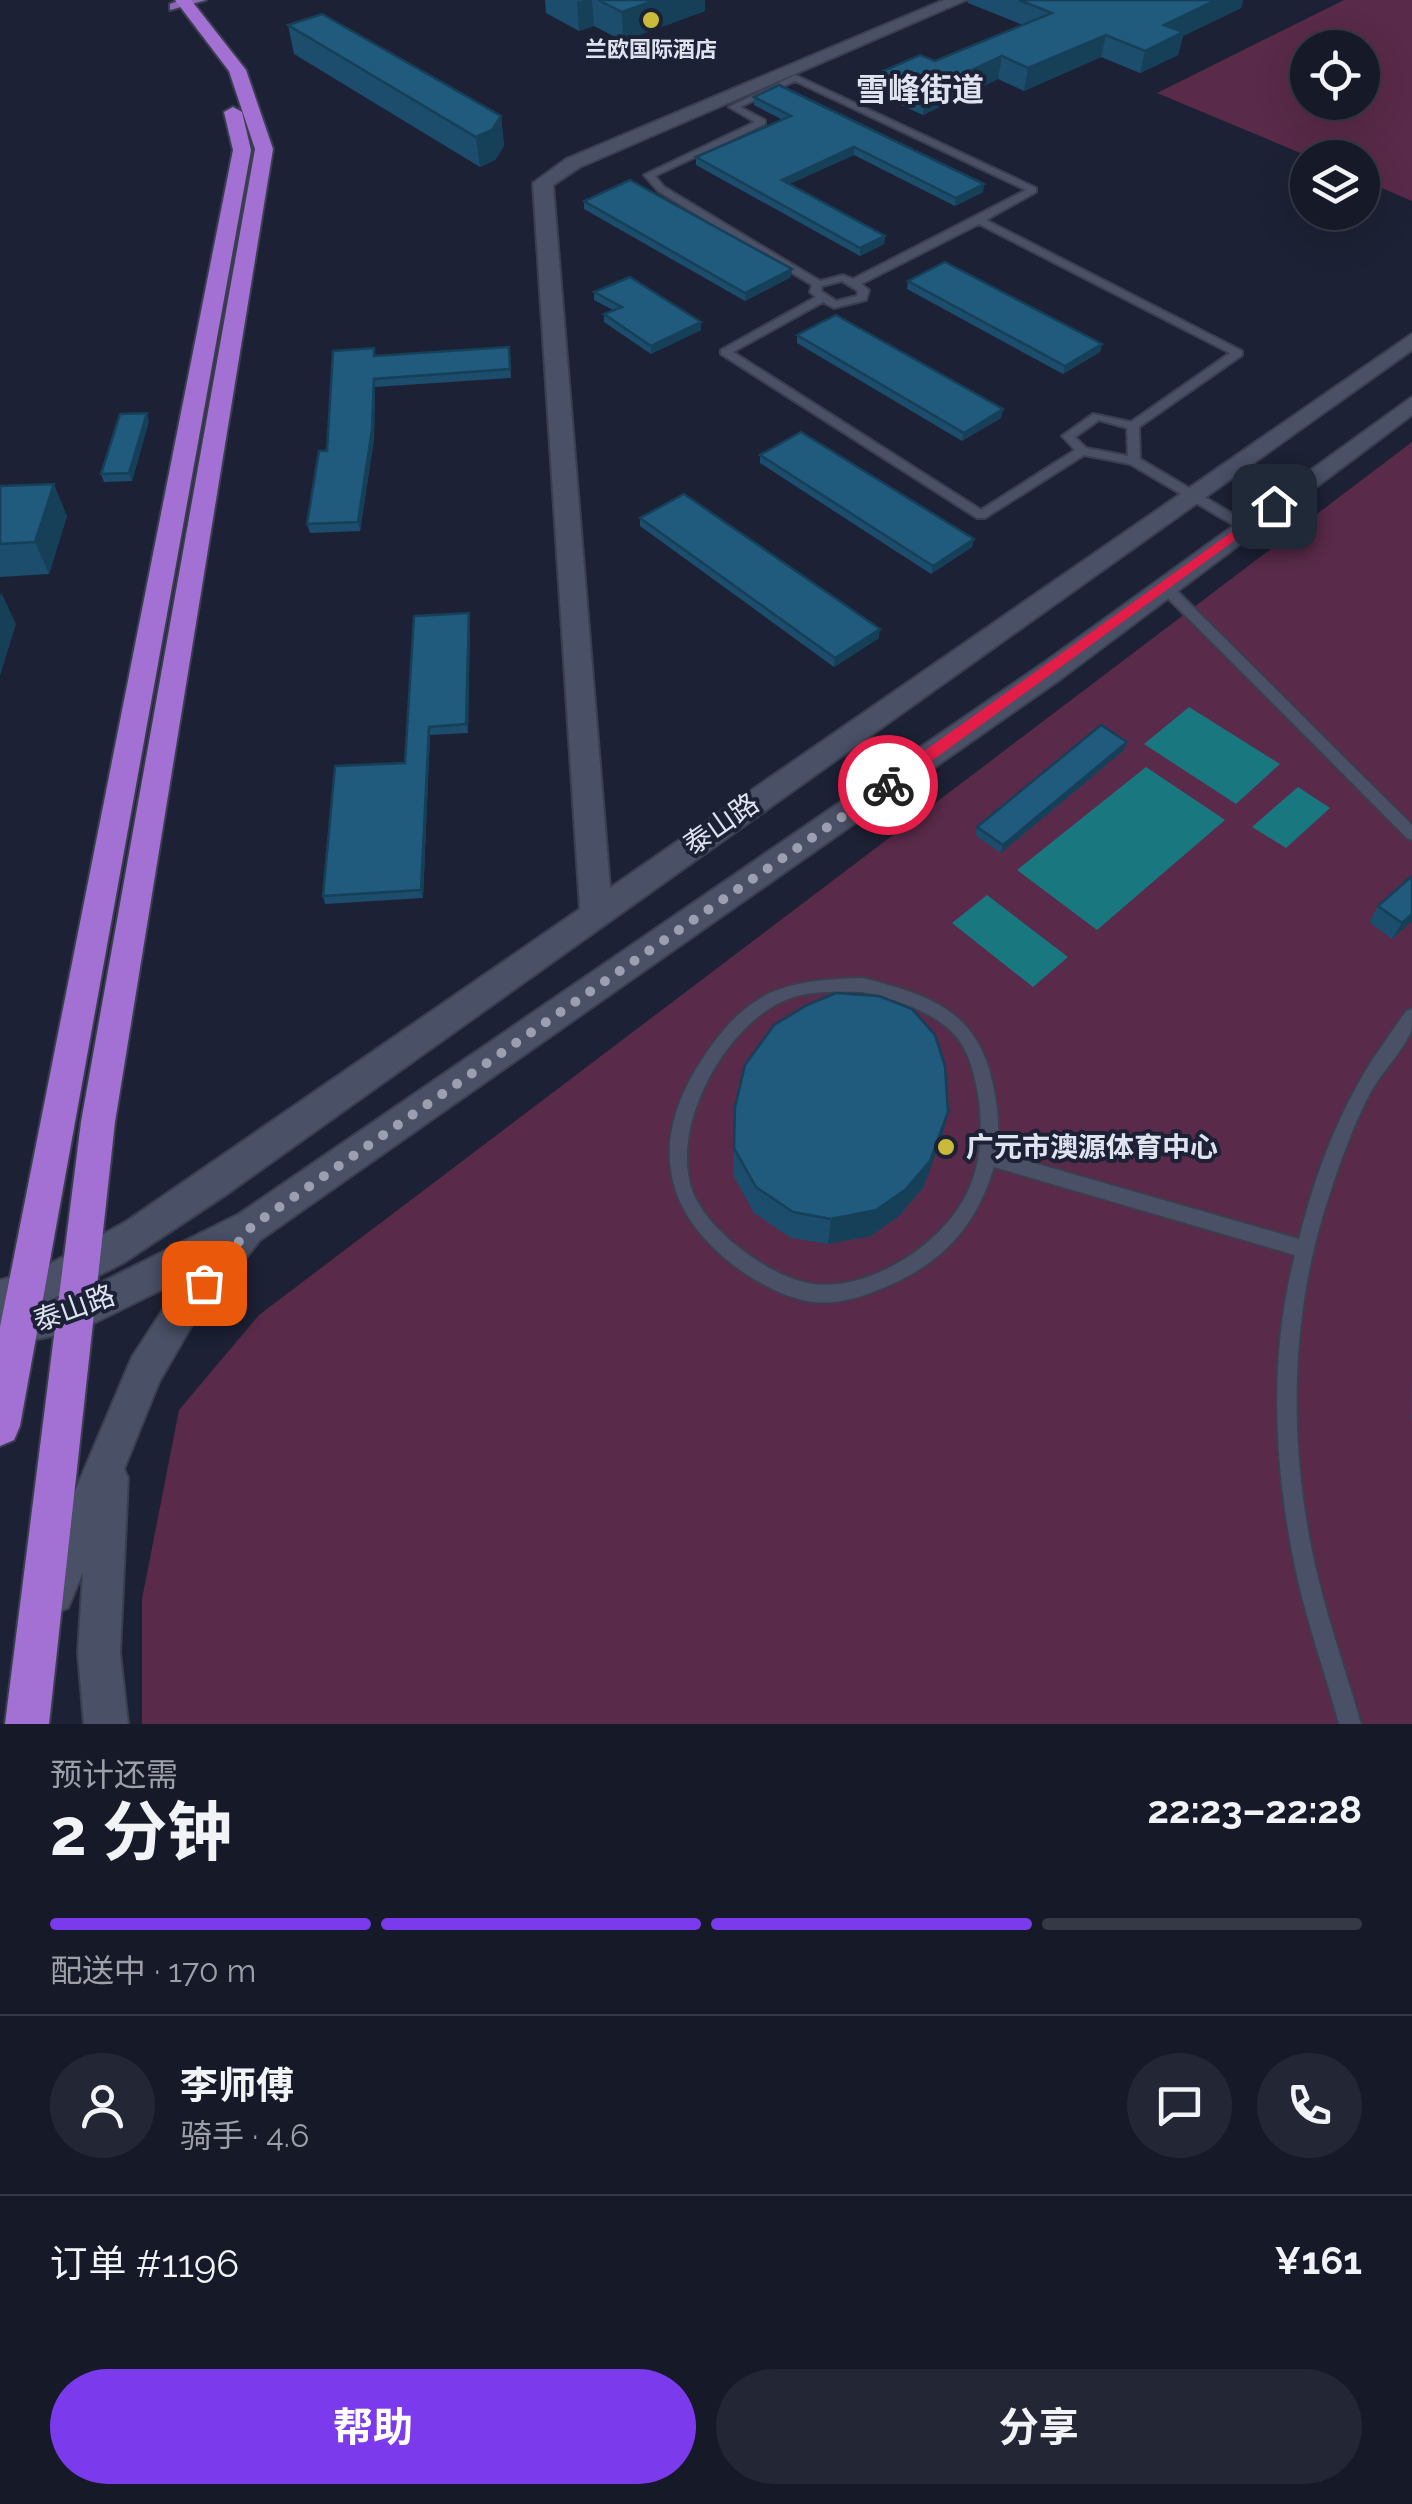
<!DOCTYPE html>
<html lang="zh">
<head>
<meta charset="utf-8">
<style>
  :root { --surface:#161928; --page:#232634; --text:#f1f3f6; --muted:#9ea0a8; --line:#353845; --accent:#7c3aed }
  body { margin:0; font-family:Raleway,"Noto Sans SC",sans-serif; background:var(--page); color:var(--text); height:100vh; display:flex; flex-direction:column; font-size:38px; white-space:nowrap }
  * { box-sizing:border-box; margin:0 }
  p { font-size:32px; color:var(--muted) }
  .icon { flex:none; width:55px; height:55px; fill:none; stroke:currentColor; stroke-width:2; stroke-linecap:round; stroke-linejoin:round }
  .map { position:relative; height:1724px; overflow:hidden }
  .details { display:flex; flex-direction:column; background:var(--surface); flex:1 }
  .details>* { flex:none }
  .tools { position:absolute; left:1290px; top:30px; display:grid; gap:20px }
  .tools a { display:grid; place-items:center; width:90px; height:90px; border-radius:50%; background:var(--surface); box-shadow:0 10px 40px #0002,0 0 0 2px var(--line); font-size:50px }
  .pin { position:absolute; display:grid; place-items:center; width:85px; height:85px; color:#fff; margin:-42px; border-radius:20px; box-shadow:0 5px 15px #0006 }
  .courier { position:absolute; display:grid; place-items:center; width:100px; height:100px; margin:-50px; border:8px solid #e11d48; border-radius:50%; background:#fff; color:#222; box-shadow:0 2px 12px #0007 }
  .head em { font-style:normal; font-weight:700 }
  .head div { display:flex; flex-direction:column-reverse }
  .head { display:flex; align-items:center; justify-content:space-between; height:170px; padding:0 50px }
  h1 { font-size:65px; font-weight:700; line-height:75px }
  .bar { display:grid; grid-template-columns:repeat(4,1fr); gap:15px 10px; align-content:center; height:120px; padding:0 50px }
  .bar i { height:12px; border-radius:8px; background:var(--line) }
  .bar .on { background:var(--accent) }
  .bar p { grid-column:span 4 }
  .line { display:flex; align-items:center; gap:25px; padding:0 50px; border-top:2px solid var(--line) }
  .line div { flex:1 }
  .round { display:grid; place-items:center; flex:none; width:105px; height:105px; border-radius:52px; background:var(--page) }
  .primary-button { display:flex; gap:20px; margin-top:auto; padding:20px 50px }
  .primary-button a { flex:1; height:115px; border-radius:60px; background:var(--accent); color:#fff; font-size:40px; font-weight:700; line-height:115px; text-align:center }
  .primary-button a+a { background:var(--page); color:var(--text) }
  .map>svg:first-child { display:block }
  .green { fill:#592a49; fill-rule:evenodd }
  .water { fill:#19777f }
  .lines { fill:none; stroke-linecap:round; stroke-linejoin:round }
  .service-casing { stroke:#3b3e4f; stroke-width:4 }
  .tertiary-casing { stroke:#3b3e4f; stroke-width:4 }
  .primary-casing { stroke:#3b3e4f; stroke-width:4 }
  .trunk-casing { stroke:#3b3e4f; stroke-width:4 }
  .service { fill:#4a5066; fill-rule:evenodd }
  .tertiary { fill:#4a5066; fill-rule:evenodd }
  .primary { fill:#8c69b8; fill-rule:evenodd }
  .trunk { fill:#a271d3; fill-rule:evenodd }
  .wall { fill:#1c4d6c }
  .shaded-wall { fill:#163f58 }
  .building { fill:#205a7d; stroke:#163f58; stroke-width:2.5 }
  .route { fill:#e11d48 }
  .done { stroke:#9b9faf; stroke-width:10; stroke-dasharray:0 18 }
  .poi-dot { fill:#c9ba3a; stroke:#1d2135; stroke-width:4 }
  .labels { text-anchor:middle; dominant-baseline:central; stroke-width:8; stroke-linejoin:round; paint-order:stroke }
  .far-poi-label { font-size:22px; font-weight:bold; fill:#dfe3f0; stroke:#1d2135 }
  .street-label { font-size:28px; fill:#dfe3f0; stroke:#1d2135 }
  .poi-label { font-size:28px; font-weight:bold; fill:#dfe3f0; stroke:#1d2135; text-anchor:start }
  .far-district-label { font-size:32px; font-weight:bold; fill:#dfe3f0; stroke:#1d2135 }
</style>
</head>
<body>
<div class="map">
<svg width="1412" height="1724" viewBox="0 0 1412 1724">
  <rect width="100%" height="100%" fill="#1d2135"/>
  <!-- green -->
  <path class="green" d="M1344,0H1412V201L1363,180L1362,158L1310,157L1157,93ZM1308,48H1362V102H1308Z
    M1412,442V1724H142V1599L179,1410L259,1315Z"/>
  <!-- water -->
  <path class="water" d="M1189,707L1280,764L1236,804L1144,744Z
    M1146,767L1225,820L1097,930L1017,870Z
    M1298,787L1330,808L1286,848L1252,827Z
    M987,895L1068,957L1033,987L952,923Z"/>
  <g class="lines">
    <defs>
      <path id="service" d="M795,75L1036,188V192L986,220L1242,351V355L1139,427L1140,459L1250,524V530H1242L1130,464L1084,455L985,518H977L721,354V350L816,297L810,292L812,285L658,191L644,175L755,122L729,107ZM795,81L1026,190L853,279L843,275L820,281L664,187L655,176L765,124V120L740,107ZM979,224L1230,353L1131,422L1093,414L1062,436L1075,450L981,510L733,352L823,302L834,308L866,300L869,290L861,284ZM842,281L858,291L857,296L836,301L821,291L822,286ZM1099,420L1127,428L1128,456L1086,448L1075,437Z
        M1165,583L1170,584L1412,825V840L1407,838L1160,590L1159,587Z
        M863,978C933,996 980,1012 994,1090C998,1111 1000,1131 996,1152L1299,1239C1312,1186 1331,1132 1358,1084C1372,1058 1390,1035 1406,1011L1412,1009C1412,1016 1412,1025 1411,1032C1402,1052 1380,1074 1369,1095C1354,1125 1342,1156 1332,1187C1288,1312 1287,1450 1318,1578C1330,1627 1347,1675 1361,1724H1339C1326,1675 1308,1626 1297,1576C1274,1471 1268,1359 1295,1255L994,1167C974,1232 937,1268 873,1292C855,1299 834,1304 814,1302C784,1298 756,1282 732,1264C658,1206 652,1135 703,1058C749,989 784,980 863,978ZM863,992C895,1000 928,1009 952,1032C969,1049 974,1072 978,1094C983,1127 982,1161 968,1191C944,1243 872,1291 813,1284C793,1281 775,1272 758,1261C735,1246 712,1227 698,1203C661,1139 723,1024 788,999C811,990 838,992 863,992Z"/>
      <path id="tertiary" d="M944,0H966L580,167L553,185L610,888L1412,334V350L227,1194L123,1263L50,1300L76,1295L239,1214L1042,664L1412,397V415L1062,678L260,1240L192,1325L159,1382L124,1469L128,1478L120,1653L128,1724H84L78,1653L83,1572L68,1608L53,1614L38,1608L32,1593L132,1357L183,1279L80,1330L0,1347V1280L41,1269L127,1221L580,909L533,183L566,159Z"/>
      <path id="primary" d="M181,0H206L170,10V4Z"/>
      <path id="trunk" d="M175,0H191L246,70L273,149L115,1122L49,1724H5L81,1122L255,149L229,71Z
        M233,107L242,112L251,150L20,1426L14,1440L0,1446V1327L233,150L224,112Z"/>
    </defs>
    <!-- service casing -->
    <use href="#service" class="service-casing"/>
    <!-- tertiary casing -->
    <use href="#tertiary" class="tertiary-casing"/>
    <!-- primary casing -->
    <use href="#primary" class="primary-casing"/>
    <!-- trunk casing -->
    <use href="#trunk" class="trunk-casing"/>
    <!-- service -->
    <use href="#service" class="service"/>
    <!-- tertiary -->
    <use href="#tertiary" class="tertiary"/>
    <!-- primary -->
    <use href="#primary" class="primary"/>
    <!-- trunk -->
    <use href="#trunk" class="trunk"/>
  </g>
  <!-- wall -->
  <path class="wall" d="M545,0H705V11L623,41L594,26L579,31L546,13Z
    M967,0H1243L1241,8L1183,36L1178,55L1140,73L1101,57L1024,91L998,79L923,115L879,95L881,72L935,61L1023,25L968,3Z
    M288,25L501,116L504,146L495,160L480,167L294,54Z
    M754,97L984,184L983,192L955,206L854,155L789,184L885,236L884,244L860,256L696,165V157L783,120L754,105Z
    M584,201L791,277L745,301L584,209Z
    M908,281L1102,344L1100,352L1063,374L907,289Z
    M594,292L701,330L651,354L604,322V314L613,310L594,300Z
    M797,335L1003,409L1001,418L962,441L797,343Z
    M509,347L511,378L375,387L374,439L360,531L310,533L307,524L327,451L376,356Z
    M149,421L132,481L104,482L101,474Z
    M760,455L974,539L972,547L931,574L760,463Z
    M0,486L67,516L49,574L0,577Z
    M640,518L879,638L834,667L640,526Z
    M469,613L470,622L468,733L430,735L423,898L325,904L323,896L405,763Z
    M1124,750L1001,853L975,835L977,827Z
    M1378,906L1412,921L1392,939L1369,922Z
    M735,1107L948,1112L941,1140L923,1188L899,1216L871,1236L828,1244L791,1238L754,1213L733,1175Z
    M1412,1361V1424L1411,1418Z"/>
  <!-- shaded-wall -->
  <path class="shaded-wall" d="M584,0H592L594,26L579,31L577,2Z
    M656,0H705V11L623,41L622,12Z
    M1216,0H1243L1241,8L1183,36L1178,55L1140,73L1145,51L1164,25Z
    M1106,35L1101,57L1024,91L1028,68Z
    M1002,56L998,79L923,115L925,92Z
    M501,116L504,146L495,160L480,167L476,137Z
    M854,147V155L781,188L782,180Z
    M984,184L983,192L955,206L956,198Z
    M885,236L884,244L860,256V248Z
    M792,269L791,277L745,301V293Z
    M701,322V330L651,354V346Z
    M1102,344L1100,352L1063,374L1065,366Z
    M374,379L375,387L374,439L360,531L358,522Z
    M1003,409L1001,418L962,441L964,433Z
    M147,413L149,421L132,481L129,473Z
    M54,484L67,516L49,574L35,542Z
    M974,539L972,547L931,574L933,566Z
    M1,592L16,624L0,676V596Z
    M469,613L470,622L468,733L466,724Z
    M880,629L879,638L834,667L835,658Z
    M429,727L430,735L423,898L421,890Z
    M1127,742L1124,750L1001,853L1003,845Z
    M1412,914V921L1392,939L1402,923Z
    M948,1112L941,1140L923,1188L899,1216L871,1236L828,1244L831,1219Z"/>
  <!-- building -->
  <path class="building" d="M598,0H656L622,12Z
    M1019,0H1216L1164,25L1183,32L1145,51L1106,35L1028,68L1002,56L925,92L881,72L920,55L935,61L1052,13Z
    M322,14L501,116L492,130L476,137L288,25Z
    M779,85L984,184L956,198L854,147L782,180L885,236L860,248L696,157L791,116L754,97Z
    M630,180L792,269L745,293L584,201Z
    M945,262L1102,344L1065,366L908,281Z
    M630,277L701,322L651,346L604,314L622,307L594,292Z
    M836,315L1003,409L964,433L797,335Z
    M509,347L510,369L374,379L372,430L358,522L307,524L319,451H327L333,351L374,348V356Z
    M147,413L129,473L101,474L120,414Z
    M801,432L974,539L933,566L760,455Z
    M54,484L35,542L0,544V486Z
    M684,494L880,629L835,658L640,518Z
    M469,613L466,724L429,727L421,890L323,896L335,766L405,763L414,616Z
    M1101,725L1127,742L1003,845L977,827Z
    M1412,876V914L1402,923L1378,906Z
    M836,993L879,996L912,1009L935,1035L945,1066L948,1112L930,1161L905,1190L876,1210L831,1219L793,1212L756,1187L734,1148L735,1107L745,1065L774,1025L807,1005Z"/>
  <!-- route -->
  <path class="route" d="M1274,502L1278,509L893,789H882V781Z"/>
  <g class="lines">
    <!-- done -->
    <path class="done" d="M204,1283L252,1226L888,785"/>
  </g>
  <!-- markers -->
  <g class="poi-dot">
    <circle cx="651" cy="20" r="10"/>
    <circle cx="946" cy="1147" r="10"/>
  </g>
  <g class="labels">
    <!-- far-poi labels -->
    <g class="far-poi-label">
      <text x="651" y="49">兰欧国际酒店</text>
    </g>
    <!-- street labels -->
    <g class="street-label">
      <text transform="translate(721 824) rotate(-35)">泰山路</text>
      <text transform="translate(74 1308) rotate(-20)">泰山路</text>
    </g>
    <!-- poi labels -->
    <g class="poi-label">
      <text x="966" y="1147">广元市澳源体育中心</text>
    </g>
    <!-- far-district labels -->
    <g class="far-district-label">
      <text x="920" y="89">雪峰街道</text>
    </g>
  </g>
</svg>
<div class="tools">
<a><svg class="icon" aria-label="locate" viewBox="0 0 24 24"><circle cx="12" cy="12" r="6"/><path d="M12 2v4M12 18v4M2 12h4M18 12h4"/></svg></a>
<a><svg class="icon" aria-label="layers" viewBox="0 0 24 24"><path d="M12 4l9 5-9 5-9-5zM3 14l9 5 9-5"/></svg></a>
</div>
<div class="pin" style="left:204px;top:1283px;background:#ea580c"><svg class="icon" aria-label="bag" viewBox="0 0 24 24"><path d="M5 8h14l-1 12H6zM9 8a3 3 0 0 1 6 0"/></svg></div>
<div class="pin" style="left:1274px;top:506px;background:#1f2937"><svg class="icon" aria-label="home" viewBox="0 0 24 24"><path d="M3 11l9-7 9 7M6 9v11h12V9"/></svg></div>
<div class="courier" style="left:888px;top:785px"><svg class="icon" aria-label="bike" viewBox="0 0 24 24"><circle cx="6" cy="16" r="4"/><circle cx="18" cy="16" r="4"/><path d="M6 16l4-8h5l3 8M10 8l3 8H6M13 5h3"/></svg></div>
</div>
<section class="details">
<div class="head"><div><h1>2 分钟</h1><p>预计还需</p></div><em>22:23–22:28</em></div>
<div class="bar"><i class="on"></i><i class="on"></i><i class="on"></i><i></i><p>配送中 · 170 m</p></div>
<div class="line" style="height:180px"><a class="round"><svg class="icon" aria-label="person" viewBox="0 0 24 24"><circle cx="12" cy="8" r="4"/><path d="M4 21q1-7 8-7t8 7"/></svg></a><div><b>李师傅</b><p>骑手 · 4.6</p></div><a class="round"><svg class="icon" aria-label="chat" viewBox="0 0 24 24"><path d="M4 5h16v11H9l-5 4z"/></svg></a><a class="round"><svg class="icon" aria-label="phone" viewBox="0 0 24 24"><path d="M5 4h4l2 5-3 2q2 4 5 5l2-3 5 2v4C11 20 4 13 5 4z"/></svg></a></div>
<div class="line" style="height:130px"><div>订单 #1196</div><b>¥161</b></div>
<div class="primary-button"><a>帮助</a><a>分享</a></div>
</section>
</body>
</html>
